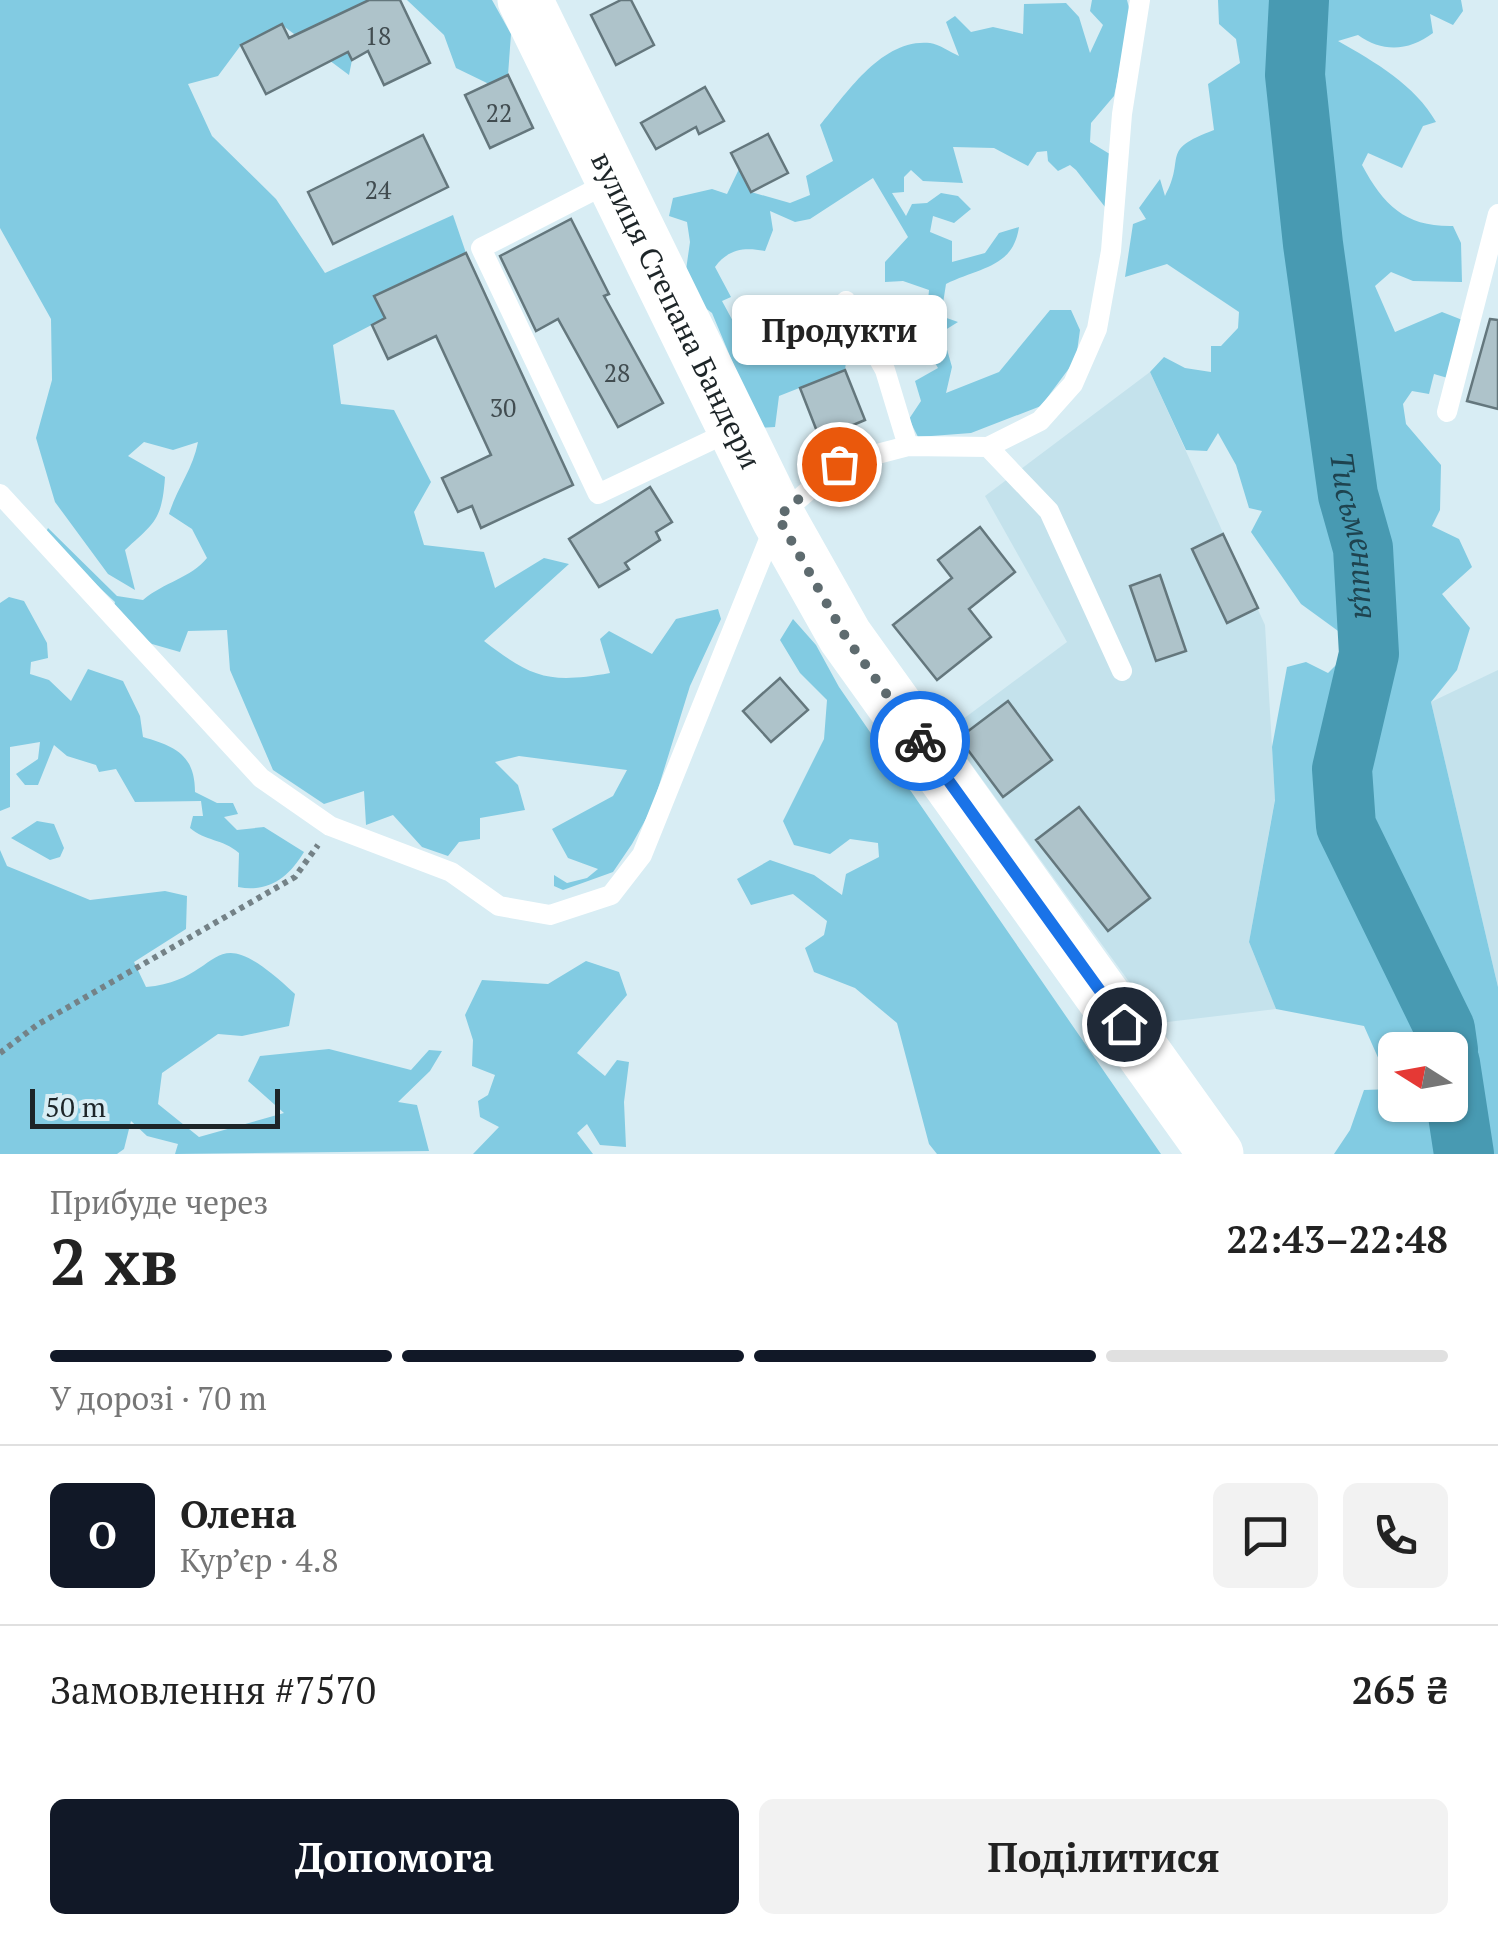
<!DOCTYPE html>
<html lang="uk">
<head>
<meta charset="utf-8">
<style>
  :root { --surface:#fff; --page:#f2f2f2; --text:#222; --muted:#767676; --line:#e0e0e0; --accent:#111827 }
  body { margin:0; font-family:"PT Serif",serif; background:var(--page); color:var(--text); height:100vh; display:flex; flex-direction:column; font-size:38px; white-space:nowrap }
  * { box-sizing:border-box; margin:0 }
  p { font-size:32px; color:var(--muted) }
  .icon { flex:none; width:55px; height:55px; fill:none; stroke:currentColor; stroke-width:2; stroke-linecap:round; stroke-linejoin:round }
  .map { position:relative; height:1154px; overflow:hidden }
  .side { display:flex; flex-direction:column; background:var(--surface); flex:1 }
  .side>* { flex:none }
  .needle { width:65px; rotate:281deg }
  .buttons { position:absolute; left:1378px; top:1032px; display:grid; gap:20px }
  .buttons a { display:grid; place-items:center; width:90px; height:90px; border-radius:15px; background:var(--surface); box-shadow:0 2px 8px #0004; font-size:50px }
  .scale { position:absolute; left:30px; bottom:25px; width:250px; box-sizing:border-box; padding-left:10px; border:5px solid #1d2528; border-top:0; font-size:28px; line-height:35px; white-space:nowrap; color:#1d2528; -webkit-text-stroke:8px #d8edf4; paint-order:stroke }
  .pin { position:absolute; display:grid; place-items:center; width:85px; height:85px; color:#fff; margin:-42px; border:5px solid #fff; border-radius:50%; box-shadow:0 2px 10px #0007 }
  .courier { position:absolute; display:grid; place-items:center; width:100px; height:100px; margin:-50px; border:8px solid #1a73e8; border-radius:50%; background:#fff; color:#222; box-shadow:0 2px 12px #0007 }
  .bubble { position:absolute; height:70px; border-radius:15px; background:var(--surface); box-shadow:0 2px 8px #0004; font-size:32px; font-weight:700; line-height:70px; text-align:center }
  .headline em { font-style:normal; font-weight:700 }
  .headline div { display:flex; flex-direction:column-reverse }
  .headline { display:flex; align-items:center; justify-content:space-between; height:170px; padding:0 50px }
  h1 { font-size:65px; font-weight:700; line-height:75px }
  .bar { display:grid; grid-template-columns:repeat(4,1fr); gap:15px 10px; align-content:center; height:120px; padding:0 50px }
  .bar i { height:12px; border-radius:8px; background:var(--line) }
  .bar .selected { background:var(--accent) }
  .bar p { grid-column:span 4 }
  .line { display:flex; align-items:center; gap:25px; padding:0 50px; border-top:2px solid var(--line) }
  .line div { flex:1 }
  .round { display:grid; place-items:center; flex:none; width:105px; height:105px; border-radius:15px; background:var(--page) }
  .primary-button { display:flex; gap:20px; margin-top:auto; padding:20px 50px }
  .primary-button a { flex:1; height:115px; border-radius:15px; background:var(--accent); color:#fff; font-size:40px; font-weight:700; line-height:115px; text-align:center }
  .primary-button a+a { background:var(--page); color:var(--text) }
  .map>svg:first-child { display:block }
  .built { fill:#c4e2ec }
  .green { fill:#82cbe2; fill-rule:evenodd }
  .lines { fill:none; stroke-linecap:round; stroke-linejoin:round }
  .river { stroke:#489ab2; stroke-width:60 }
  .building { fill:#aec3ca; stroke:#64777d; stroke-width:2.5 }
  .path { stroke:#748287; stroke-width:6; stroke-dasharray:5 5; stroke-linecap:butt }
  .service { stroke:#fff; stroke-width:20 }
  .secondary { stroke:#fff; stroke-width:55 }
  .done { stroke:#5e6b6f; stroke-width:10; stroke-dasharray:0 18 }
  .route { stroke:#1a73e8; stroke-width:12 }
  .labels { text-anchor:middle; dominant-baseline:central; stroke-width:9; stroke-linejoin:round; paint-order:stroke }
  .number-label { font-size:25px; fill:#414c50 }
  .street-label { font-size:30px; fill:#1d2528; stroke:#d8edf4 }
  .water-label { font-size:32px; font-style:italic; fill:#1e434f; stroke:#d8edf4 }
</style>
</head>
<body>
<div class="map">
<svg width="1498" height="1154" viewBox="0 0 1498 1154">
  <rect width="100%" height="100%" fill="#d8edf4"/>
  <!-- built -->
  <path class="built" d="M1150,372L1265,625L1275,799L1249,942L1276,1009L1159,1023L947,731L1067,642L985,496Z
    M1498,670V987L1431,702Z"/>
  <!-- green -->
  <path class="green" d="M0,0H369L332,18L352,60L349,75L282,25L241,45L218,76L188,84L212,136L276,199L325,273L453,215L466,253L375,295L385,318L333,345L341,404L394,410L431,482L414,512L424,545L484,552L495,588L544,558L569,564L484,641C532,678 549,684 610,673L600,639L609,631L652,654L676,619L718,609L721,619L690,686L652,808L632,844L613,872L563,890L554,886V875L567,883L587,878L598,869L568,858L552,829L613,796L627,770L519,756L495,762L518,785L525,810L480,818V839L459,842L448,856L422,847L393,815L366,825L364,791L324,804L273,770L230,670L227,630L188,631L180,652L152,644L112,614L115,602L44,536L48,528L117,596L143,600C164,582 191,578 207,558L192,529L169,514C177,488 193,469 198,442L173,450L144,442L128,456L165,477C162,521 154,523 125,550L135,590L108,574L55,502L36,438L52,380L51,319L0,228Z
    M407,0H492L511,34L508,75L489,84L456,68L444,35Z
    M1092,0H1127L1131,16L1114,96L1091,123L1090,142L1113,156L1109,212L1076,170L1070,165L1058,171L1048,161L1047,151L1037,152L1028,166L994,148L953,147L963,183L923,181L911,170L904,177V192L892,193L906,216L912,204L927,203L941,193L958,196L971,209L954,223L933,216L930,232L952,241V262L985,253L999,233L1019,227C1013,268 980,267 946,284L941,316L958,322L942,332L952,367L946,393L999,372L1050,310H1071L1080,330L1076,359L1041,406L971,433L918,437L909,419L921,401L915,381L938,368C930,351 910,350 893,346L899,332L927,312L929,290L903,281L885,282V262L908,237L873,178L810,219L795,222L770,211L773,230L765,251C744,247 728,249 715,267L731,297L722,301L748,349C785,294 793,292 851,322L845,370L779,396L775,427L760,428L712,313L683,291L690,242L687,222L669,216L673,198L712,189L727,194L739,169L751,192L790,203L810,195L806,176L833,161L820,125C847,93 882,38 930,43C939,44 950,52 959,56L946,22L955,16L971,32L993,27L1023,34L1024,4L1066,3L1079,17L1090,53L1103,25L1090,11Z
    M1218,0H1461L1463,11L1453,25L1430,14L1433,33C1409,51 1383,53 1358,35L1338,41C1375,62 1415,85 1436,122L1423,126L1402,168L1368,153L1362,165C1384,206 1406,227 1453,226L1461,243L1462,282L1413,281L1391,272L1375,286L1395,332L1442,312L1465,321L1451,379L1434,374L1429,394L1412,391L1403,404L1406,424L1441,465L1440,510L1432,526L1459,539L1472,567L1442,594L1470,628L1457,670L1431,702L1498,987V1154H1334L1350,1130L1364,1090L1392,1089L1364,1026L1276,1009L1249,942L1275,800L1272,747L1287,667L1306,662L1328,673L1342,659L1345,636L1301,604L1251,532L1262,511L1249,508L1236,465L1218,433L1207,451L1186,450L1150,372L1164,357L1185,368L1211,372V346H1221L1238,328L1239,312L1167,264L1125,277L1133,224L1146,219L1139,208L1160,179L1165,196C1187,156 1158,151 1214,130L1208,84L1240,63L1236,39L1219,24ZM1395,1050H1450V1105H1395Z
    M9,597L24,601L47,643L48,658L31,662L30,674L49,680L71,701L88,669L123,681L140,716L143,737C174,746 195,754 195,792L217,803H233L238,814L224,817L237,830L264,827L304,852C289,877 269,893 238,887L239,853C223,839 205,841 190,828L193,816H203L201,801L135,802L116,769L99,772L96,765L67,756L54,745L38,785H25L16,774L38,759L40,742L10,747V807L0,811V603Z
    M793,619L816,645L839,687L1161,1154H937L929,1144L897,1023L855,988L814,972L805,948L824,935L827,921L793,894L751,905L737,879L770,860L814,875L842,895L846,874L879,857L878,843L850,839L830,854L794,845L783,821L824,739L827,700L800,673L780,640Z
    M37,821L54,824L64,848L60,857L50,860L11,838Z
    M0,850L7,866L90,900L165,891L187,896L186,929L134,962L146,987C228,980 205,910 295,994L289,1026L242,1036L218,1034L162,1073L158,1104L199,1137L284,1113L248,1081L260,1056L329,1049L411,1070L429,1050L442,1051L430,1071L398,1102L417,1105L429,1151L175,1154L178,1144L147,1136L131,1121L124,1149L117,1154H0Z
    M586,961L619,972L627,995L577,1053L605,1076L617,1060L629,1062L624,1102L626,1147L600,1145L587,1124L577,1133L593,1154H473L499,1127L480,1117L478,1101L488,1095L495,1075L472,1066L473,1040L465,1015L482,980L548,984Z"/>
  <g class="lines">
    <!-- river -->
    <g class="river">
      <path id="s1" d="M1299,0L1295,75L1313,244L1348,495L1363,548L1369,654L1342,769L1346,826L1445,1029L1448,1050"/>
      <path d="M1450,1063L1464,1154"/>
    </g>
  </g>
  <!-- building -->
  <path class="building" d="M369,0H400L430,63L384,85L368,51L352,60L348,52L266,94L241,45L282,24L289,38Z
    M621,0H631L654,45L616,65L591,15Z
    M508,75L533,128L490,148L465,95Z
    M705,87L724,121L699,134L696,127L656,149L641,123Z
    M768,134L788,173L751,192L731,153Z
    M423,135L448,187L333,244L308,192Z
    M571,219L609,294L604,296L663,403L618,427L558,319L536,331L500,256Z
    M466,253L573,485L481,528L472,506L458,512L442,478L491,455L436,336L388,359L372,325L385,318L374,296Z
    M1490,319L1498,320V409L1467,401Z
    M845,370L865,420L820,439L800,388Z
    M650,487L672,522L656,532L660,540L625,563L629,569L599,587L569,539Z
    M980,527L1015,572L969,609L991,637L937,680L893,625L952,578L938,560Z
    M1223,534L1258,608L1227,623L1192,549Z
    M1160,575L1186,651L1156,661L1130,586Z
    M780,678L808,710L771,742L743,711Z
    M1008,701L1052,760L1003,797L959,738Z
    M1079,807L1150,898L1108,931L1036,840Z"/>
  <g class="lines">
    <!-- path -->
    <path class="path" d="M0,1053L37,1025L295,877L318,845"/>
    <!-- service -->
    <path class="service" d="M610,182L481,248L598,494L733,430
      M846,301L885,370L908,446
      M1447,412L1498,214
      M988,447L1049,511L1122,671
      M0,494L261,778L330,826L451,872L499,906L550,915L611,895L642,855L778,517L839,464L908,446L988,447L1040,421L1073,384L1097,329L1111,251L1122,114L1140,0"/>
    <!-- secondary -->
    <path class="secondary" id="s2" d="M525,0L778,517L845,636L1216,1154"/>
  </g>
  <g class="lines">
    <!-- done -->
    <path class="done" d="M839,464L778,517L845,636L920,741"/>
    <!-- route -->
    <path class="route" d="M920,741L1124,1024"/>
  </g>
  <g class="labels">
    <!-- number labels -->
    <g class="number-label">
      <text x="378" y="35">18</text>
      <text x="499" y="112">22</text>
      <text x="378" y="189">24</text>
      <text x="617" y="372">28</text>
      <text x="503" y="407">30</text>
    </g>
    <!-- street labels -->
    <g class="street-label">
      <text stroke="none"><textPath href="#s2" startOffset="345">вулиця Степана Бандери</textPath></text>
    </g>
    <!-- water labels -->
    <g class="water-label">
      <text stroke="none"><textPath href="#s1" startOffset="540">Тисьмениця</textPath></text>
    </g>
  </g>
</svg>
<div class="buttons">
<a><svg class="needle" viewBox="-14 -14 28 28"><path d="M0-13l5 13h-10z" fill="#e53935"/><path d="M0 13l5-13h-10z" fill="#767676"/></svg></a>
</div>
<div class="scale">50 m</div>
<div class="pin" style="left:839px;top:464px;background:#ea580c"><svg class="icon" aria-label="bag" viewBox="0 0 24 24"><path d="M5 8h14l-1 12H6zM9 8a3 3 0 0 1 6 0"/></svg></div>
<div class="pin" style="left:1124px;top:1024px;background:#1f2937"><svg class="icon" aria-label="home" viewBox="0 0 24 24"><path d="M3 11l9-7 9 7M6 9v11h12V9"/></svg></div>
<div class="courier" style="left:920px;top:741px"><svg class="icon" aria-label="bike" viewBox="0 0 24 24"><circle cx="6" cy="16" r="4"/><circle cx="18" cy="16" r="4"/><path d="M6 16l4-8h5l3 8M10 8l3 8H6M13 5h3"/></svg></div>
<div class="bubble" style="left:732px;top:295px;width:215px">Продукти</div>
</div>
<section class="side">
<div class="headline"><div><h1>2 хв</h1><p>Прибуде через</p></div><em>22:43–22:48</em></div>
<div class="bar"><i class="selected"></i><i class="selected"></i><i class="selected"></i><i></i><p>У дорозі · 70 m</p></div>
<div class="line" style="height:180px"><b class="round" style="background:var(--accent);color:#fff">О</b><div><b>Олена</b><p>Кур’єр · 4.8</p></div><a class="round"><svg class="icon" aria-label="chat" viewBox="0 0 24 24"><path d="M4 5h16v11H9l-5 4z"/></svg></a><a class="round"><svg class="icon" aria-label="phone" viewBox="0 0 24 24"><path d="M5 4h4l2 5-3 2q2 4 5 5l2-3 5 2v4C11 20 4 13 5 4z"/></svg></a></div>
<div class="line" style="height:130px"><div>Замовлення #7570</div><b>265 ₴</b></div>
<div class="primary-button"><a>Допомога</a><a>Поділитися</a></div>
</section>
</body>
</html>
